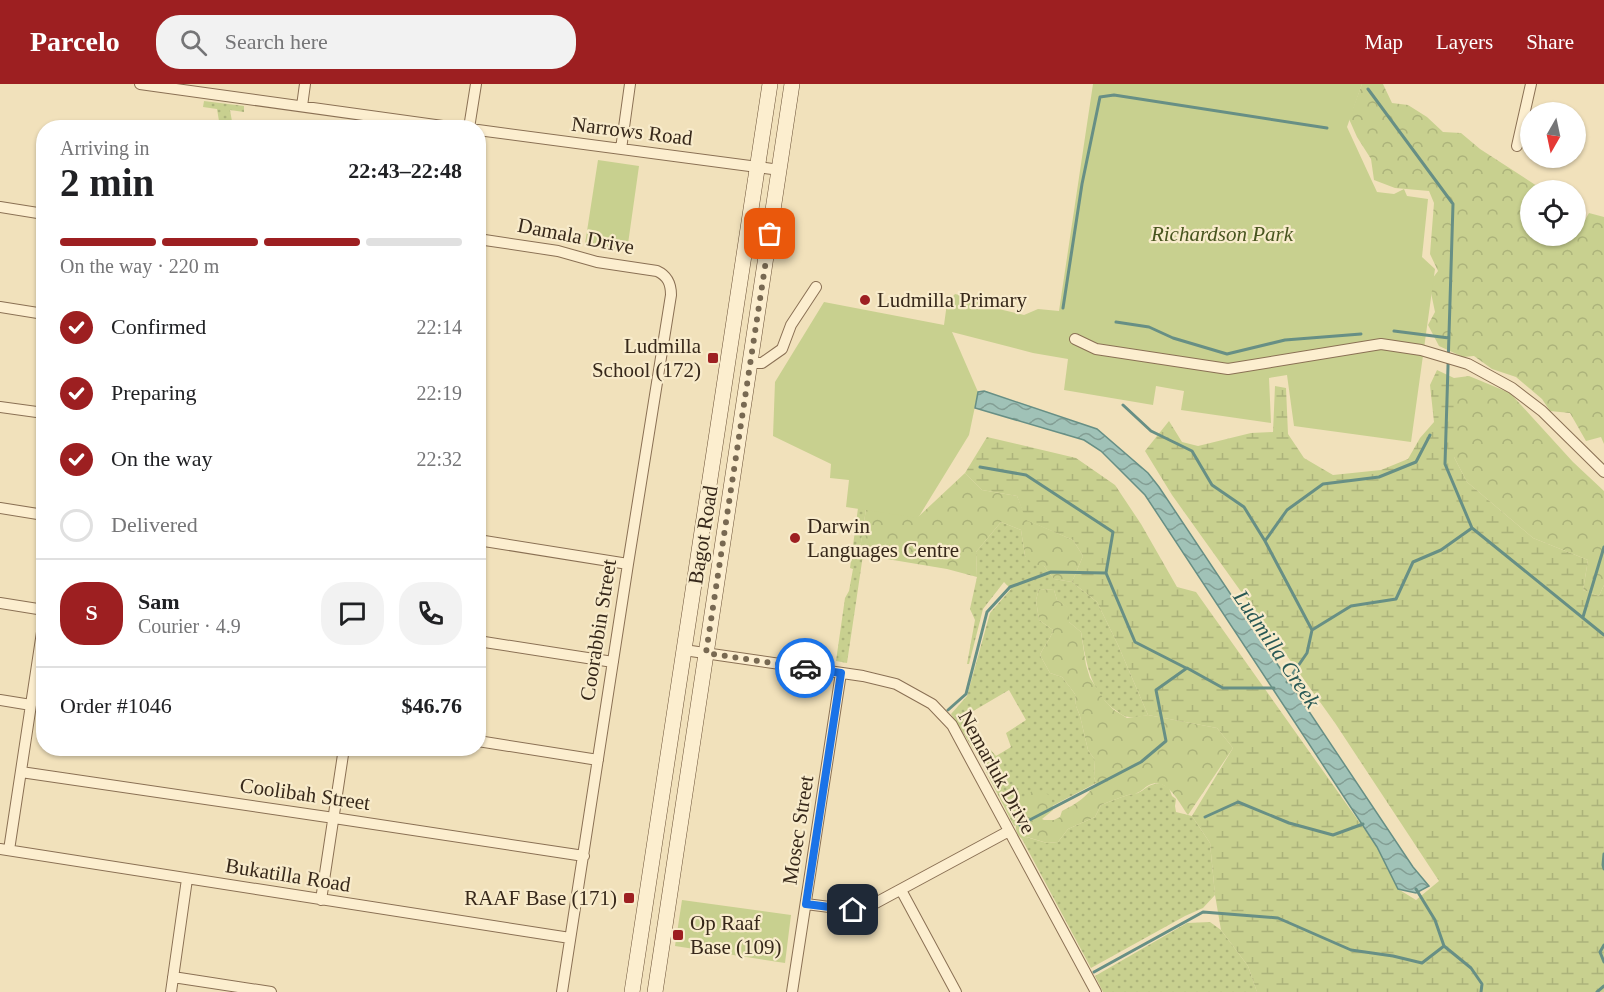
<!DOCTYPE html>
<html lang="en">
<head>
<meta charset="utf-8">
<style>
  :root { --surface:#fff; --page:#f2f2f2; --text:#202124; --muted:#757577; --line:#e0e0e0; --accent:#9d1f21 }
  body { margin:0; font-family:Georgia,serif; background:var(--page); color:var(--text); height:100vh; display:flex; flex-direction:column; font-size:22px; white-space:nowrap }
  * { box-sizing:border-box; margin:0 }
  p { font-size:20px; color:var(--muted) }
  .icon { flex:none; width:33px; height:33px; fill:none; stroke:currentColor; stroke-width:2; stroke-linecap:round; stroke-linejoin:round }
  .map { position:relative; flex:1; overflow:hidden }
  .sheet { position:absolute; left:36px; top:36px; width:450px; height:636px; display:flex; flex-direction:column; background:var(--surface); border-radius:24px; box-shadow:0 2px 4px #0004 }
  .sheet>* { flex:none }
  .needle { width:39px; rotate:189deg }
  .fabs { position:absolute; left:1520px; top:18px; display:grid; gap:12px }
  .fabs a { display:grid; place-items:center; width:66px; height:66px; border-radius:50%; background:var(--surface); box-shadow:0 2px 4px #0004; font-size:30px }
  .pin { position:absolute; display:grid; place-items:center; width:51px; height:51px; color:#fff; margin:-26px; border-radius:12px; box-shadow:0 3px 9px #0006 }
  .courier { position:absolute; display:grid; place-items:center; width:60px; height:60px; margin:-30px; border:4px solid #1a73e8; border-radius:50%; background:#fff; color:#222; box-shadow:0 2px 8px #0007 }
  .overview em { font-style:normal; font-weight:800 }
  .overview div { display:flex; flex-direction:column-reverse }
  .overview { display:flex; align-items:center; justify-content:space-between; height:102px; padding:0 24px }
  h1 { font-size:39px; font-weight:800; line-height:45px }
  .bar { display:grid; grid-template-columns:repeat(4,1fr); gap:9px 6px; align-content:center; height:72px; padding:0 24px }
  .bar i { height:8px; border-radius:4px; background:var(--line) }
  .bar .active { background:var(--accent) }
  .bar p { grid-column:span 4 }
  .line { display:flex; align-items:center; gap:15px; padding:0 24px; border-top:2px solid var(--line) }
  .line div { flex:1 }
  .round { display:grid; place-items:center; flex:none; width:63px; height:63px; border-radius:24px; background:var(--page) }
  ol { padding:0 24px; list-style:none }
  li { display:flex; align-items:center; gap:18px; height:66px }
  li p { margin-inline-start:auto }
  li .icon { padding:6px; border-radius:50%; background:var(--accent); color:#fff; stroke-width:4 }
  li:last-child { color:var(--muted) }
  li i { width:33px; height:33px; border:3px solid var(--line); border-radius:50% }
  header { display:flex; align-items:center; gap:36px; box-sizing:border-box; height:84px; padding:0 30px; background:var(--accent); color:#fff }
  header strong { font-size:28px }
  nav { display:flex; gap:33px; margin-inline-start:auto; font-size:21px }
  .search { width:420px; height:54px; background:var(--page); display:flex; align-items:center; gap:15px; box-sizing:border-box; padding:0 21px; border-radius:24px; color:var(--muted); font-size:22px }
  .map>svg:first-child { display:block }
  .grass { fill:url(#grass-dots) }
  .forest { fill:url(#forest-crowns) }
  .wetland { fill:url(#wetland-marsh) }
  .park { fill:#c8d08f }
  .water { fill:url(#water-waves); stroke:#678f85; stroke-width:1.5 }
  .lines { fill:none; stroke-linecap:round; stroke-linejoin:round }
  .stream { stroke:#678f85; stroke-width:3 }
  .street-casing { stroke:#8a7054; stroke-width:12 }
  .secondary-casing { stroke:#6b5137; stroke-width:16 }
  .street { stroke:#fceecf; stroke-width:10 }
  .secondary { stroke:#fceecf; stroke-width:15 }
  .done { stroke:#786952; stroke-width:6; stroke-dasharray:0 10.8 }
  .route { stroke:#1a73e8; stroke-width:8 }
  .poi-dot { fill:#9d1f21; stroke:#f8ebcb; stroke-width:2 }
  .labels { text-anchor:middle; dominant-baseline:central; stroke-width:4.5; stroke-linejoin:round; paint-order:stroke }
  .street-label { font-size:21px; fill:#37281a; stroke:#f8ebcb }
  .park-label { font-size:21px; font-style:italic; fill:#48551f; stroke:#f8ebcb }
  .poi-label { font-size:21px; fill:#37281a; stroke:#f8ebcb; text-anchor:start }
  .water-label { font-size:22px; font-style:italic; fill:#285855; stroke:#f8ebcb }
</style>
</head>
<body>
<header>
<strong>Parcelo</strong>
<div class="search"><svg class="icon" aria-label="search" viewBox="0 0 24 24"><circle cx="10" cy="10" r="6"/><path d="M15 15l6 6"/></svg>Search here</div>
<nav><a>Map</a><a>Layers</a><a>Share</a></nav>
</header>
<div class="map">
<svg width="1604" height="908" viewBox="0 0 1604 908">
  <defs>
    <pattern id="grass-dots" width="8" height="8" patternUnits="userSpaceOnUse" patternTransform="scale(1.5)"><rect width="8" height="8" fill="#c8d08f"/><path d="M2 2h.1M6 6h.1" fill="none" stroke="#acb37b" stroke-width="1.8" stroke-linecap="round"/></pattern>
    <pattern id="forest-crowns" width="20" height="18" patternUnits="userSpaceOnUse" patternTransform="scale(1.5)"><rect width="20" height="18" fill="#c8d08f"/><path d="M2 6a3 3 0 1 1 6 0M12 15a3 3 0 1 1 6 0" fill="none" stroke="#acb37b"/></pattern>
    <pattern id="wetland-marsh" width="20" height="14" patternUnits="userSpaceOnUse" patternTransform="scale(1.5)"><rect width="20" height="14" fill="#c8d08f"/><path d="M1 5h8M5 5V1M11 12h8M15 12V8" fill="none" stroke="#acb37b"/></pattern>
    <pattern id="water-waves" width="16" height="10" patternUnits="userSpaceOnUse" patternTransform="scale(1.5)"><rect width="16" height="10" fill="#a0c2b7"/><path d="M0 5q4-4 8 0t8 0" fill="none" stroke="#839e94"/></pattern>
  </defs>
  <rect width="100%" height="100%" fill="#f1e1bb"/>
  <!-- grass -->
  <path class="grass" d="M204,17L244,22V28L230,26L233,43H220L217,25L203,23Z
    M858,424L866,425L860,465L863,471L847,579L836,577L845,514L849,507L853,485L850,484Z
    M1001,438L1021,446L1025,472L1044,482L1054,495L1072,498L1097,518L1118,561L1148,631C1142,632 1135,634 1129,633C1125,633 1120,630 1117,627C1090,610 1086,577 1081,548L1069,538L1068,524L1057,516L1054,506L1039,505L1036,516L1039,536L1053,546C1051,555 1044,561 1040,571L1050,589L1062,593L1075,610L1076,622L1080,632L1088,666L1095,676L1094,693L1096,699L1014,742L977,670L989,664L996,672L1011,663L1006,649L1026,636L1009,606L975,626L962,632L980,662L974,666L951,630L967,612L990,529L1011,505L1004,498L983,525L969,580H967L975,536L970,525L977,493L976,468Z
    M1160,699L1169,704L1172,712L1176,715L1175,722L1176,728L1192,732L1210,759L1215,811L1203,824L1185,832L1091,884L1022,755L1026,753L1047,759L1058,758L1068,745L1095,733L1101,721C1110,717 1119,714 1128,711C1132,710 1135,710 1138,709C1148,704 1146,701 1160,699Z
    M1210,838L1221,846L1248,882L1257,908H1103L1095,892L1187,839Z"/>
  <!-- forest -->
  <path class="forest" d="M1362,0H1383L1392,19L1408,21L1427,33L1443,48L1461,49L1480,65L1537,102L1536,106H1530V152H1575V143L1582,141L1589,129L1604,133V360L1601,353L1586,357L1570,329L1550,327L1542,315L1516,293L1492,285L1474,272L1463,273L1439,262L1428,241L1435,228L1429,199L1438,187L1430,170L1434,119L1429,107L1395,104L1374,96L1371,75L1357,53L1349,35Z
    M1469,292L1510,309L1573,378L1604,407V501L1599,512L1583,506L1588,476L1533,454L1467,398L1454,373V294Z
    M965,389L982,406L1017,412L1027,436L1073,456L1083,472L1072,498L1054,495L1044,482L1033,480L1025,472L1021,446L1001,438L976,468L977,493L947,485L863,471L860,465L866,425L918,433Z
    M1039,505L1054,506L1057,516L1069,524V538L1081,548L1086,581L1090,594L1105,617L1114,626L1127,634L1148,631L1217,644L1233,664L1188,731C1179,719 1167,692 1149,701C1145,703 1142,707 1137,709C1135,711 1131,710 1128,711C1119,714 1110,717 1101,721L1095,733L1068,745L1058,758L1047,759L1027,753L1022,755C1011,745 1017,736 1022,724C1026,714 1023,716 1032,707C1048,708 1053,710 1053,726L1042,735L1044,736H1054L1060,733L1062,727C1076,720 1087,713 1096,699L1094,693L1095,676L1088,666L1080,632L1076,622L1075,610L1062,593L1050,589L1040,571C1044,561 1051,555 1053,546L1039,536L1036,516Z"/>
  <!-- wetland -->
  <path class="wetland" d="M1437,286L1454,294V373L1467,398L1533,454L1588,476L1583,506L1599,512L1604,501V908H1257L1248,882L1221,846L1215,811L1210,759L1192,732L1233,664L1217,644L1148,631L1118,561L1097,518L1072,498L1083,472L1073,456L1026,436L1017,412L982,406L965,389L987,353L1076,374L1115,401L1141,440L1177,503L1196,508L1377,763L1398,805L1416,816L1439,797L1335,639L1172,411L1145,367L1169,337L1182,358L1198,362L1251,349L1273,348L1275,302L1286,304L1288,350L1304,374L1333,391L1381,386L1408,375L1420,354L1434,338L1430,301Z"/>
  <!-- park -->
  <path class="park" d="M1093,0H1362L1347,43L1377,108L1394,110L1404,105L1407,112L1428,115L1422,173L1435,185L1411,358L1294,342L1287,291L1269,294L1271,339L1181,326L1184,307L1156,302L1153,321L1064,306L1068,275L1033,269L952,248L978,308L969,351L918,434L846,423L849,396L830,394L831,380L773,352L775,298L824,218L944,241L947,219L955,210L973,214L990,223L1024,231L1038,225L1059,227Z
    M598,76L639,82L627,167L585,160Z
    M682,816L791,831L785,879L675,862Z"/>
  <!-- water -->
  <path class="water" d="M984,307L1097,345L1148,389L1159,403L1413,783L1429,802L1416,809L1398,805L1377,763L1145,411L1101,367L1084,356L975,324L978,308Z"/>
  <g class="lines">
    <!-- stream -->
    <path class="stream" d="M1368,5L1453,120L1445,380L1472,444L1604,551
      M1063,224L1082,100L1100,13L1114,11L1327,44
      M1116,238L1149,243L1173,254L1227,270L1285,256L1361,250
      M1394,247L1449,254
      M1123,321L1151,347L1192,367L1212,401L1244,423L1265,457L1312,546
      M980,383L1026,391L1113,448L1106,489
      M1265,457L1287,426L1323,400L1379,393L1416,378L1430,351
      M1583,533L1604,463
      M1287,598L1307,569L1312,546L1351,522L1396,515L1413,478L1441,466L1472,444
      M948,626L966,610L987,528L1010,503L1051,488L1106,489L1135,558L1186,584
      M1205,733L1238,718L1289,739L1333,751L1363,740
      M1020,741L1141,678L1166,657L1156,606L1187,584L1223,604H1274
      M1604,770L1603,781L1604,785
      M1416,805L1435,836L1444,862L1471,884L1482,900L1481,908
      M1604,861L1600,868L1604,878
      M1094,888L1203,828L1278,834L1351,866L1393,872L1422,879L1444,862
      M1597,908L1604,902"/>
    <defs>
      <path id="street" d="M140,0L457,44
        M302,22L305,0
        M469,44L476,0
        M478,46L780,86
        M1517,62L1531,0
        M621,65L630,0
        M0,123L44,130
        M478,155L558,167L597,178L657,187C668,192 671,200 671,211L628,480L562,908
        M0,223L44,230
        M1075,255L1096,265L1228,285L1381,260L1421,266L1468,280L1512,304L1542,327L1604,388
        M750,279H762L782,265L791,241L816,203
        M0,323L44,329
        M0,424L44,431
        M478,456L628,480
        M0,519L44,526
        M478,557L613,578
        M684,566L863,592L896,600L932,620L952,641L1096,908
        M0,616L31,621
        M478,657L598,676
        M21,688L334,734L584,772
        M0,765L570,854
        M9,766L44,535
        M901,806L956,908
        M321,816L344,664
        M806,820L853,826L870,822L1009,747
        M173,893L271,908
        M171,908L187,795
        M792,908L841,589"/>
      <path id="secondary" d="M632,908L770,0
        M655,908L792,0"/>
    </defs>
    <!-- street casing -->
    <use href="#street" class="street-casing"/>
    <!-- secondary casing -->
    <use href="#secondary" class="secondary-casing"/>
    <!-- street -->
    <use href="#street" class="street"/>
    <!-- secondary -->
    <use href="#secondary" class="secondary"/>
  </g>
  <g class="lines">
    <!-- done -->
    <path class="done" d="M770,150L706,569L805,584"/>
    <!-- route -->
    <path class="route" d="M805,584L841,589L806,820L853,826"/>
  </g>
  <!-- markers -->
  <g class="poi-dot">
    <circle cx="865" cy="216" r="6"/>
    <rect x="707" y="268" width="12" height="12" rx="3"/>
    <circle cx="795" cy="454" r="6"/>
    <rect x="623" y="808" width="12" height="12" rx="3"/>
    <rect x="672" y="845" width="12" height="12" rx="3"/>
  </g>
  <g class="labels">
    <!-- street labels -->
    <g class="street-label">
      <text transform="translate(632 47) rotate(7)">Narrows Road</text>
      <text transform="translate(576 152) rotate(11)">Damala Drive</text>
      <text transform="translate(703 451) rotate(-81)">Bagot Road</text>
      <text transform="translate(598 546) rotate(-81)">Coorabbin Street</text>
      <text transform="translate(997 688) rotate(61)">Nemarluk Drive</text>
      <text transform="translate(305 710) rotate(8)">Coolibah Street</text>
      <text transform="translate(798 746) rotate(-81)">Mosec Street</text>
      <text transform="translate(288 791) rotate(9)">Bukatilla Road</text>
    </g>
    <!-- park labels -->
    <g class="park-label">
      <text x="1222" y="150">Richardson Park</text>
    </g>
    <!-- poi labels -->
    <g class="poi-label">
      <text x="877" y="216">Ludmilla Primary</text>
      <text x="701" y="262" text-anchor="end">Ludmilla<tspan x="701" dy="24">School (172)</tspan></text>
      <text x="807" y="442">Darwin<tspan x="807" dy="24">Languages Centre</tspan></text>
      <text x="617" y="814" text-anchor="end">RAAF Base (171)</text>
      <text x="690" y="839">Op Raaf<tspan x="690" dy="24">Base (109)</tspan></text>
    </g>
    <!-- water labels -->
    <g class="water-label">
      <text transform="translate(1277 565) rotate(56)">Ludmilla Creek</text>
    </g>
  </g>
</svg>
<div class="fabs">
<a><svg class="needle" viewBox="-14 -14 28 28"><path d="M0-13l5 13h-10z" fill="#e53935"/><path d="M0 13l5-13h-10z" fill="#757577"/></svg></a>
<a><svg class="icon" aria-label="locate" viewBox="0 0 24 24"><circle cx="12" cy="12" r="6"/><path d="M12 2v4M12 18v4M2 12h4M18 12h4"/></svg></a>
</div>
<div class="pin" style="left:770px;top:150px;background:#ea580c"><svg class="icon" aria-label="bag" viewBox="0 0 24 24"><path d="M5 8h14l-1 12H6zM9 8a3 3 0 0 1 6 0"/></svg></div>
<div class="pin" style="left:853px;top:826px;background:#1f2937"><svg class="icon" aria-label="home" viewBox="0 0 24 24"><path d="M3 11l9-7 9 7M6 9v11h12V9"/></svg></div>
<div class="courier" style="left:805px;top:584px"><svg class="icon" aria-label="car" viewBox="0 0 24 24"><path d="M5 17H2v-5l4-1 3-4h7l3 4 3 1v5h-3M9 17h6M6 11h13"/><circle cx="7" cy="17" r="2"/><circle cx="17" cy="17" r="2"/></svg></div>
<section class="sheet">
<div class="overview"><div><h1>2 min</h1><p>Arriving in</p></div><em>22:43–22:48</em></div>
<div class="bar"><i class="active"></i><i class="active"></i><i class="active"></i><i></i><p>On the way · 220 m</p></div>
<ol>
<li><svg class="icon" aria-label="check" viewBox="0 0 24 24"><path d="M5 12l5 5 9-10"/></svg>Confirmed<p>22:14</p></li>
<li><svg class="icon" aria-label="check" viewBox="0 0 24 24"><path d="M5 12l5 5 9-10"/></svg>Preparing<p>22:19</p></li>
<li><svg class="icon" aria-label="check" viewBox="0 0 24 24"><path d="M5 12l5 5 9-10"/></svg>On the way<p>22:32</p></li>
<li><i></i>Delivered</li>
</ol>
<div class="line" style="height:108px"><b class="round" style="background:var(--accent);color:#fff">S</b><div><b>Sam</b><p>Courier · 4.9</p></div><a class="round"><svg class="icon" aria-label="chat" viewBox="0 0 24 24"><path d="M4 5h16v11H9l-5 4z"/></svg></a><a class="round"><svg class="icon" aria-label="phone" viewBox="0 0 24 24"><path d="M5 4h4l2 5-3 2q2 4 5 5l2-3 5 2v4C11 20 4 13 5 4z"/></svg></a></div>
<div class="line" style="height:78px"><div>Order #1046</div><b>$46.76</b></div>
</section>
</div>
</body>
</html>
